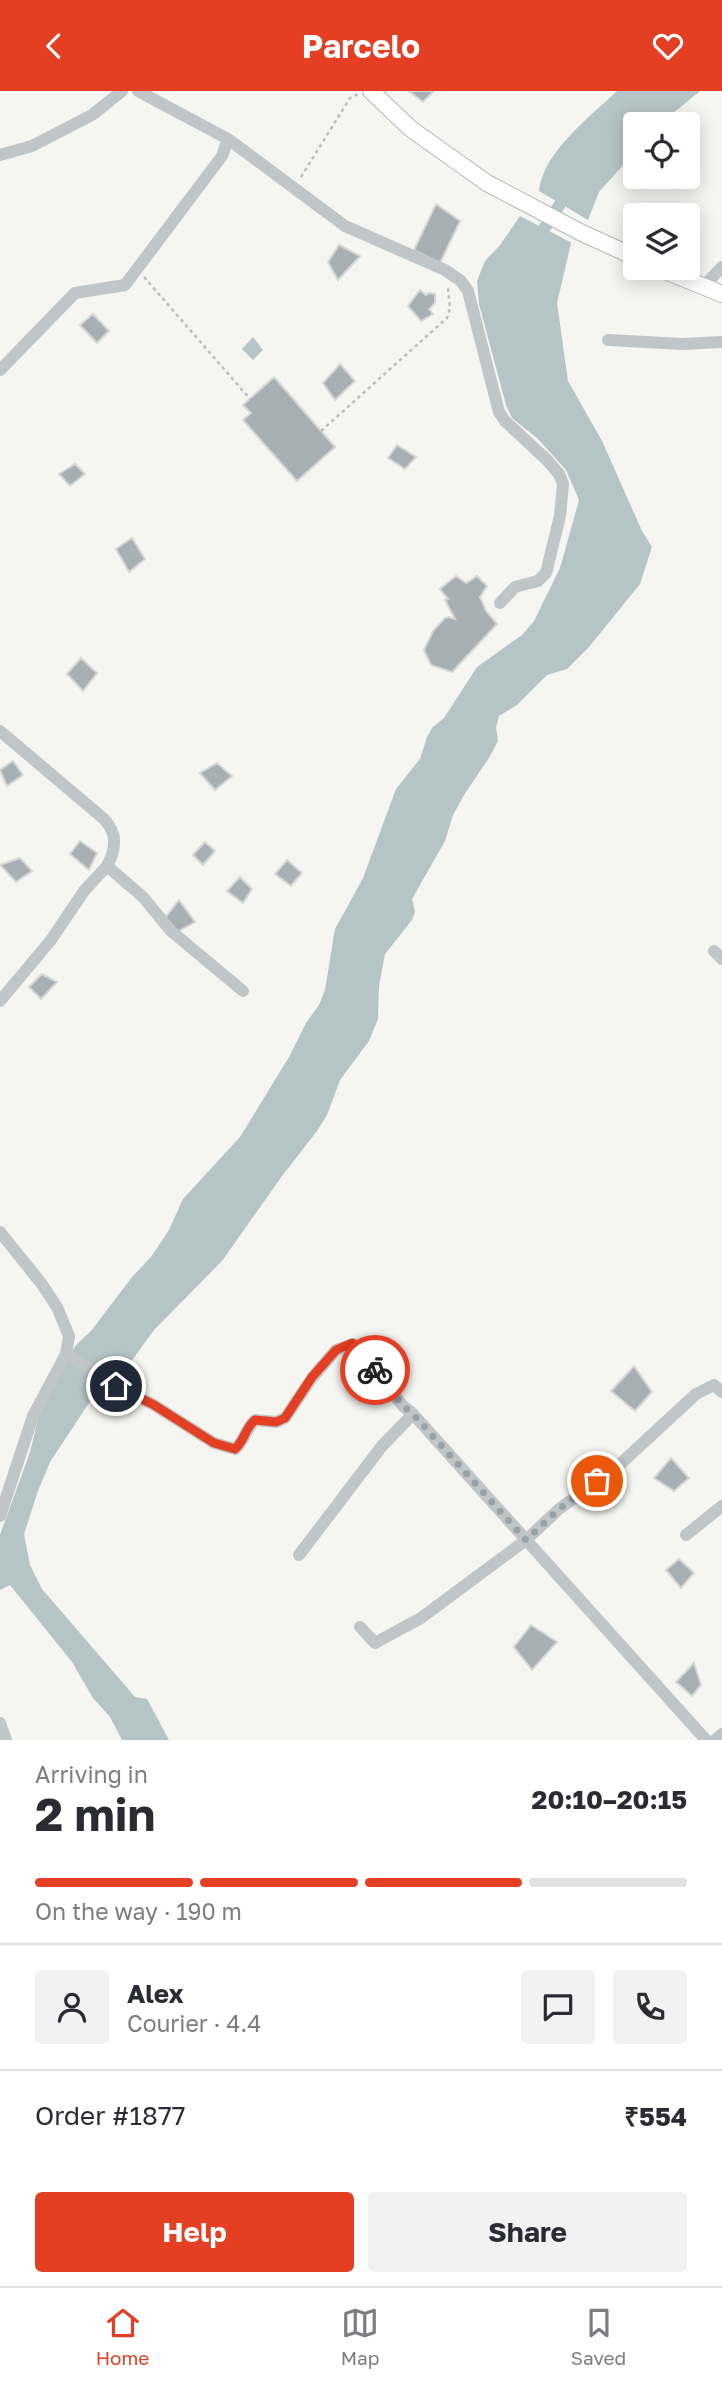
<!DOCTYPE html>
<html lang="en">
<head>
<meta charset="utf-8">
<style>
  :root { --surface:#fff; --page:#f2f2f3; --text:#2b2b33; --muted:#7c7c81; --line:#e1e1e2; --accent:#e43f22 }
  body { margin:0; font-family:"Golos Text",sans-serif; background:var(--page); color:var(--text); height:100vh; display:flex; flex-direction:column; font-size:26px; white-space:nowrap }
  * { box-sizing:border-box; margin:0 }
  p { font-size:23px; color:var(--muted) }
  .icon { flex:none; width:38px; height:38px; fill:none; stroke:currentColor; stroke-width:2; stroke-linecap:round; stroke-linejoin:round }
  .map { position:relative; height:1649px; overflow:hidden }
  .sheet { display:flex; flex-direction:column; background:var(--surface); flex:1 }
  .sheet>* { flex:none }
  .fabs { position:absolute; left:623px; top:21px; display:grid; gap:14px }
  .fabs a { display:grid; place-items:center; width:77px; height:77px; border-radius:7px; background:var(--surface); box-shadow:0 4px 18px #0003; font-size:35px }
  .pin { position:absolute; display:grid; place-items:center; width:60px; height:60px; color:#fff; margin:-30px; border:4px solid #fff; border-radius:50%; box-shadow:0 2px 7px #0007 }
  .courier { position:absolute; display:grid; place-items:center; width:70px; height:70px; margin:-35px; border:5px solid #e43f22; border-radius:50%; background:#fff; color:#222; box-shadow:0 2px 9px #0007 }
  .headline em { font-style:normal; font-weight:700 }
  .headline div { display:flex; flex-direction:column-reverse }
  .headline { display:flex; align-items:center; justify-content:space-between; height:119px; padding:0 35px }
  h1 { font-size:46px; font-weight:700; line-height:52px }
  .bar { display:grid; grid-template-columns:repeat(4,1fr); gap:10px 7px; align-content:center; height:84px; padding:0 35px }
  .bar i { height:9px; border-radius:5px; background:var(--line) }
  .bar .current { background:var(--accent) }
  .bar p { grid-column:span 4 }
  .line { display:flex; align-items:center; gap:18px; padding:0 35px; border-top:2px solid var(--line) }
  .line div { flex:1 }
  .round { display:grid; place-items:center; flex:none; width:74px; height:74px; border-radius:7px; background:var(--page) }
  .action { display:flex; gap:14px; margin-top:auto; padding:14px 35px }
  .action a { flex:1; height:80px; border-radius:7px; background:var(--accent); color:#fff; font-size:28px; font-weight:700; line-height:80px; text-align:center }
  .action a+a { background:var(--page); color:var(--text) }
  header { display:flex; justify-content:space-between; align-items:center; height:91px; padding:0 35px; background:var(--accent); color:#fff; font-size:32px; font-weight:700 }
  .tabs { display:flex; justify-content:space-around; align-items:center; height:98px; border-top:2px solid var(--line); background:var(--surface); font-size:19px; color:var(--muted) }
  .tabs a { display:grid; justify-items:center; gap:4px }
  .tabs .current { color:var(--accent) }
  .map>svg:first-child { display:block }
  .water { fill:#b5c4c6 }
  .pier { fill:#f5f5f1 }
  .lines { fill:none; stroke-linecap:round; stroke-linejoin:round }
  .canal { stroke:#b5c4c6; stroke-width:12 }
  .building { fill:#a6b0b4; stroke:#d6d6d4; stroke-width:2 }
  .major-casing { stroke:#b3b8bb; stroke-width:18 }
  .path { stroke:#bcbec0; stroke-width:2.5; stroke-dasharray:3.5 3.5; stroke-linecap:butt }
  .minor { stroke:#c0c5c7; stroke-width:12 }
  .major { stroke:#fff; stroke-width:16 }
  .done { stroke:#96a3a9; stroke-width:7; stroke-dasharray:0 12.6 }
  .route { stroke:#e43f22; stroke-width:9 }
</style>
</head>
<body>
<header><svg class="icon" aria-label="back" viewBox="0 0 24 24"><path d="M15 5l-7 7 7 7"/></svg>Parcelo<svg class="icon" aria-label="heart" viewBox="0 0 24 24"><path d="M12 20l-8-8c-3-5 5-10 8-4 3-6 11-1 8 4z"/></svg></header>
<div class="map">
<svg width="722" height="1649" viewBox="0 0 722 1649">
  <rect width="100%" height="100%" fill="#f5f5f1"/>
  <!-- water -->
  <path class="water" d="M617,0H700L660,33H635V61L599,101L588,129L539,100C543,61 590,26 617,0Z
    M523,121L572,148L557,212L568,290L602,350L642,440L652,456L640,493L589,556L567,578L547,584L517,614L499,625L496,636L498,650L489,667L464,704L453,724L445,750L412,808L415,821L412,829L385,863L379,895L378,928L369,950L340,989L327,1024L317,1040L282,1085L222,1170L154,1239L125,1279L120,1277L108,1283L50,1371L38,1400L24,1443L30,1474L42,1498L135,1606L147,1608L169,1649H122L110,1626L93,1607L72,1571L10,1494L0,1499V1444L30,1361L44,1304L76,1254L91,1240L132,1186L151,1166L169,1139L183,1108L240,1046L289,966L306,932L319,914L325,899L335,838L363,787L396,698L420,668L427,646L432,637L444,627L477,576L522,544L534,530L560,477L579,409L566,379L538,348L512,327L506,314L479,213L477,190L485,170L500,154Z
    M253,246L263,259L253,269L242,258Z"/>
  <!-- pier -->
  <path class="pier" d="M521,118L574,145V153L516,123Z"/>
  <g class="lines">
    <!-- canal -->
    <path class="canal" d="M538,147L568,101"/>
  </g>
  <!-- building -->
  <path class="building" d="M409,0H434L423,11Z
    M436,113L460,130L440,172L414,159Z
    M339,154L360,165L338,189L328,171Z
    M420,199L426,204L429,202L435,203V212L429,218L433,223L421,230L408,215Z
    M93,223L109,240L97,252L80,234Z
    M340,273L355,290L335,309L323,292Z
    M274,286L335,356L297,390L243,329L251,322L243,314Z
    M397,354L416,366L405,378L388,367Z
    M75,373L85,383L70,395L59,383Z
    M132,447L145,468L129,481L116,458Z
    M456,485L466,492L477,485L487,495L480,506L486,520L497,533L452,581L431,574L424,559L433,540L445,527L448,526L455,528L445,509L448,508L440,498Z
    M81,567L97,582L83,600L67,583Z
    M13,670L23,684L7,695L0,679Z
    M217,672L232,685L215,699L200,682Z
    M80,750L97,762L89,779L70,763Z
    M205,751L215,760L203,774L193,764Z
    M20,767L32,780L16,791L0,774Z
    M287,769L302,782L291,795L275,783Z
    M240,786L252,798L243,812L227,800Z
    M179,809L195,831L177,841L165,827Z
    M42,883L57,891L41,908L29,896Z
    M634,1275L652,1301L635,1320L611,1300Z
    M671,1367L689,1387L674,1400L654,1387Z
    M679,1468L694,1482L681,1497L666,1479Z
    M531,1534L557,1551L532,1579L514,1556Z
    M694,1572L701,1594L692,1605L676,1591Z"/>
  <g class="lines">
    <defs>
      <path id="major" d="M371,0L411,38L487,92L582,142L635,166
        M658,177L722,203"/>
    </defs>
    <!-- major casing -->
    <use href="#major" class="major-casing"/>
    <!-- path -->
    <path class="path" d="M301,86L350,7L358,3
      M144,186L250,308
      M321,340L447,227L450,217L448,197"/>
    <!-- minor -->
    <path class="minor" d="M228,48L345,135L445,179L461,190L468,200L499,321L505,330L547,369L559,383L563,393L560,425L546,482L538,490L515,496L500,512
      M0,64L32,55L92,24L122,0
      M704,195L722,176
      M608,249L682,253L722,251
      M0,279L75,202L125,194L222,65L228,48L138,0
      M0,640L104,728C118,743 116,758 107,775L143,806L171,840L243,900
      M714,860L722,868
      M0,910L51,849L84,800L107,775
      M0,1141L41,1192L57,1216L69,1245L66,1263L33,1325L0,1425
      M66,1263L116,1295L154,1314L214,1352L235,1358C245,1349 246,1337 255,1329L276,1331L285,1327L312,1287L336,1259L353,1253L403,1315L413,1323L706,1649
      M686,1444L722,1415
      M299,1464L382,1355L413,1323
      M360,1536L375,1552L421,1527L526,1449L559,1418L617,1376L696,1303L714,1294L722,1301
      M0,1632L6,1649
      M715,1649L722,1643"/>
    <!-- major -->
    <use href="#major" class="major"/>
  </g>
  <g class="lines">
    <!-- done -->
    <path class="done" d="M375,1279L403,1315L413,1323L526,1449L559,1418L597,1390"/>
    <!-- route -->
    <path class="route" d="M116,1295L154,1314L214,1352L235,1358C245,1349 245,1337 255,1329L276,1331L285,1327L312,1286L336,1259L352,1252L375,1279"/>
  </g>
</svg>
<div class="fabs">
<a><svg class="icon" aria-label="locate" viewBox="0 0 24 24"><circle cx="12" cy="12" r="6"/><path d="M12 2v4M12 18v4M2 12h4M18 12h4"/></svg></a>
<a><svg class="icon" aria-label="layers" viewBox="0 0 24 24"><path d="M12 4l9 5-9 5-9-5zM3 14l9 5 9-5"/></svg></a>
</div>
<div class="pin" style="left:597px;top:1390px;background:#ea580c"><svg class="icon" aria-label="bag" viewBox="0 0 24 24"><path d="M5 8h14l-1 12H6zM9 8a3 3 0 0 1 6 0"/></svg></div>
<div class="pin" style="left:116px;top:1295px;background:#1f2937"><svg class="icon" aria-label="home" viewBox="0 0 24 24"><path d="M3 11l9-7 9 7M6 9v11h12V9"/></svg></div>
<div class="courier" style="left:375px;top:1279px"><svg class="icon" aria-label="bike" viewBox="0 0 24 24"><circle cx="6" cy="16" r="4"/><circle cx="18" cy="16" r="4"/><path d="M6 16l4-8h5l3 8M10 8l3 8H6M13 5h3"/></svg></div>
</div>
<section class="sheet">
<div class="headline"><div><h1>2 min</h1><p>Arriving in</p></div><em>20:10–20:15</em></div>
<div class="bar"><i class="current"></i><i class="current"></i><i class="current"></i><i></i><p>On the way · 190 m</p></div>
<div class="line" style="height:126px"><a class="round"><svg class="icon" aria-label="person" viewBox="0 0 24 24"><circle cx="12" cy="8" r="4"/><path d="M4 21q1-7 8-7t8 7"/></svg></a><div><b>Alex</b><p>Courier · 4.4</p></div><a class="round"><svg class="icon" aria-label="chat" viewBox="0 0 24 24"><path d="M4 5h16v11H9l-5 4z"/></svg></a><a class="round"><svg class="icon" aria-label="phone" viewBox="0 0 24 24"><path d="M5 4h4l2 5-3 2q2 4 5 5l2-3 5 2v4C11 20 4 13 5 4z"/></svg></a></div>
<div class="line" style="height:91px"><div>Order #1877</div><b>₹554</b></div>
<div class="action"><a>Help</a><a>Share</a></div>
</section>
<nav class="tabs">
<a class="current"><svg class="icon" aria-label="home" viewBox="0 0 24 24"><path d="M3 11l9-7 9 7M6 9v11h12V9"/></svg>Home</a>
<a><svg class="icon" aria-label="map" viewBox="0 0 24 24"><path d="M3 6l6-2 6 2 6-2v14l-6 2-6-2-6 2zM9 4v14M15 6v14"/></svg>Map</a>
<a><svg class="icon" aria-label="saved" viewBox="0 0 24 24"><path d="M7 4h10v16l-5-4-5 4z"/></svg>Saved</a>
</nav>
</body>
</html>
